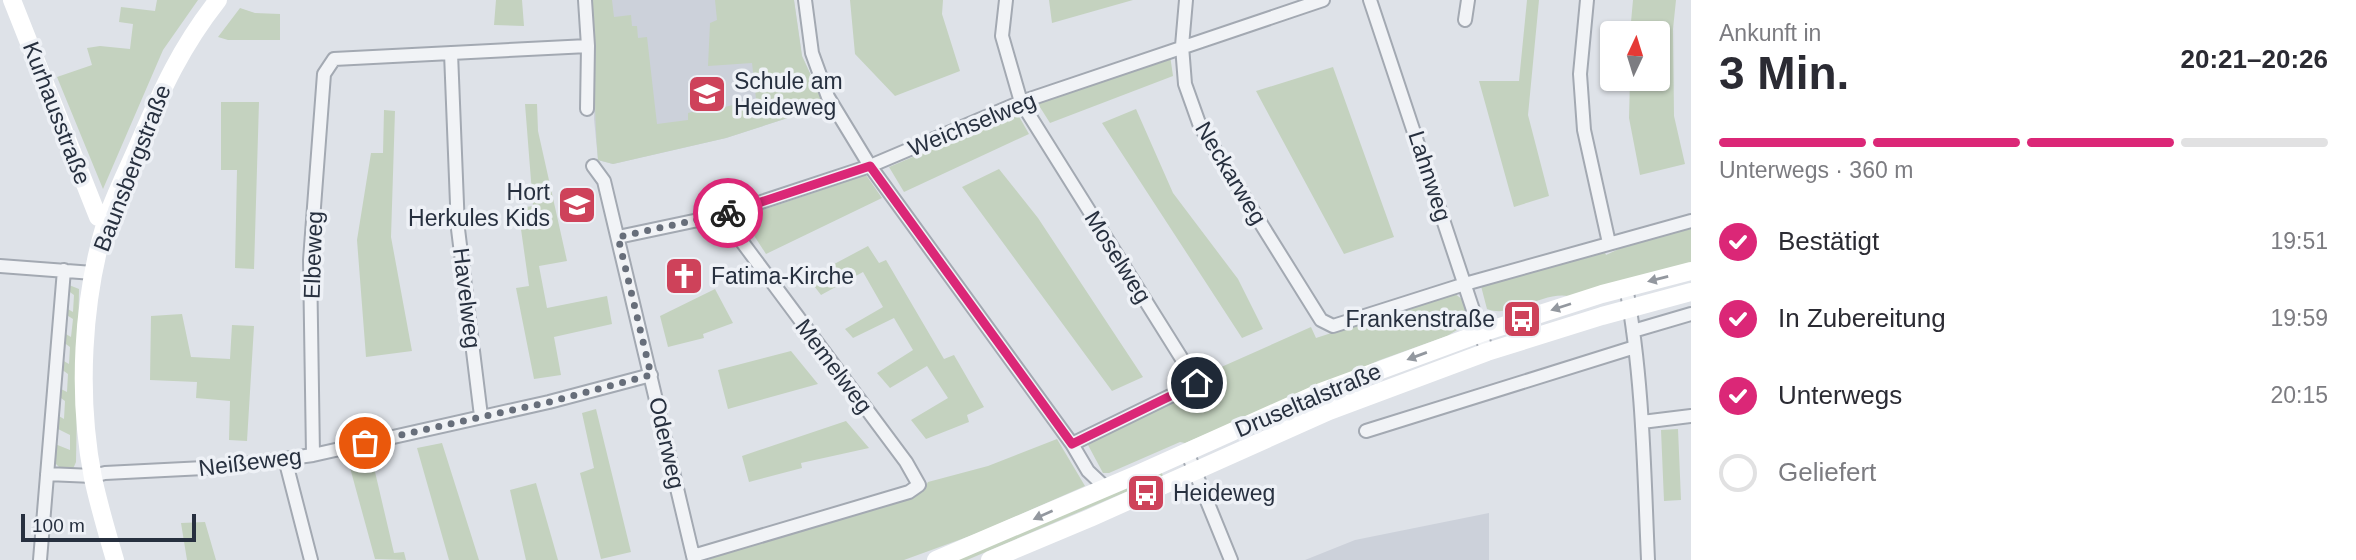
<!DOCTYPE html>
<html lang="de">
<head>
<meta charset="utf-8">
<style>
  :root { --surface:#fff; --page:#f7f7f7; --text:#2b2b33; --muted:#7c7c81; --line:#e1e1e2; --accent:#db2777 }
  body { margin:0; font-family:Arial,sans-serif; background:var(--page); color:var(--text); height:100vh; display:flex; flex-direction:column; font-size:26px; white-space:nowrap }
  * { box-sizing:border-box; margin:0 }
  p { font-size:23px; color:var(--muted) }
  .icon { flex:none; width:38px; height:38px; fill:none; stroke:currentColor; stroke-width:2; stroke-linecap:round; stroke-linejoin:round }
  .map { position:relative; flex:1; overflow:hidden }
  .panel { display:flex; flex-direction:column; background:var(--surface); width:665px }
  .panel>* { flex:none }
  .needle { width:46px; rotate:4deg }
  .buttons { position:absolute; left:1600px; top:21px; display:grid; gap:14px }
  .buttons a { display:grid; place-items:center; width:70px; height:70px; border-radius:7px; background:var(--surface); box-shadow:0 2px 5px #0004; font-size:35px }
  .scale { position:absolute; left:21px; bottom:18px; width:175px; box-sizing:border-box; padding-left:7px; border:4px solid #27303f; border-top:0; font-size:19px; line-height:24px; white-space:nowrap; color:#27303f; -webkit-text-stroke:5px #eef1f6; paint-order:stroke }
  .pin { position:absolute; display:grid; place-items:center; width:60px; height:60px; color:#fff; margin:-30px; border:4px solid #fff; border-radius:50%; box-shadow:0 2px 7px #0007 }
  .courier { position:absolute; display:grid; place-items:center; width:70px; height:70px; margin:-35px; border:5px solid #db2777; border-radius:50%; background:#fff; color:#222; box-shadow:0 2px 9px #0007 }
  .headline em { font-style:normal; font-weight:800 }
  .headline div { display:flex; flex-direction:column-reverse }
  .headline { display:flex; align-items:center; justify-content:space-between; height:119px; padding:0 28px }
  h1 { font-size:46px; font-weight:800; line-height:52px }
  .bar { display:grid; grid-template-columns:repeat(4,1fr); gap:10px 7px; align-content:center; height:84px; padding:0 28px }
  .bar i { height:9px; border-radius:5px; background:var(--line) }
  .bar .current { background:var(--accent) }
  .bar p { grid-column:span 4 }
  ol { padding:0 28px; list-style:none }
  li { display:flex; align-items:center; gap:21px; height:77px }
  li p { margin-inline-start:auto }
  li .icon { padding:7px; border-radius:50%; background:var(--accent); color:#fff; stroke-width:4 }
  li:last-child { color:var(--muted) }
  li i { width:38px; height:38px; border:4px solid var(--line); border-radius:50% }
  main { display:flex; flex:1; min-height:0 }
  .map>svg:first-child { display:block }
  .built { fill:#ccd1da }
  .green { fill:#c4d2bf }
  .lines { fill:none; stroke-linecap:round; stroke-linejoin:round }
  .street-casing { stroke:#a3a9b2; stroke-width:16 }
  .street { stroke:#f1f3f6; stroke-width:12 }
  .secondary { stroke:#fff; stroke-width:18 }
  .oneway { fill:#93989f }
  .done { stroke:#676e7a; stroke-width:7; stroke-dasharray:0 12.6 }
  .route { stroke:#db2777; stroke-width:9 }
  .labels { text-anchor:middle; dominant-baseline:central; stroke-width:7; stroke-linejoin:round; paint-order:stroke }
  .poi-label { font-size:23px; fill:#27303f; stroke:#eef1f6; text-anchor:start }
  .street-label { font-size:23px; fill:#27303f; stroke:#eef1f6 }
</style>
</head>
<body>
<main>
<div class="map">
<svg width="1691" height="560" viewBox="0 0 1691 560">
  <rect width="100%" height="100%" fill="#dee2e8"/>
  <!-- built -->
  <path class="built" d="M591,0H794L802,56L825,106L726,138L613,164L598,160L594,119L595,47Z
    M1489,513V560H1305L1355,540Z"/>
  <!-- green -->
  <path class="green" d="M157,0H198L163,50L103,189L57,77L92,65L87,48L100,46L130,49L133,24L119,22L121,7L155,11Z
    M496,0H522L524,26L494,25Z
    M591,0H612L614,17L631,15L632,26H637L638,38L647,37L657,124L688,120V113L715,106L717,109L756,99L752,63L708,66L710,23L717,20L715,0H794L802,56L825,106L726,138L613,164L598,160C593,107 596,53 591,0Z
    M850,0H943L942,14L960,71L895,96L855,54Z
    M1049,0H1133L1052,23Z
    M1527,0H1539L1528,115L1549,196L1514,207L1479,81H1519Z
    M1633,0H1676L1673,29L1674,116L1685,164L1640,175L1629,118L1630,79H1657V33H1630Z
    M240,8L255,13L280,14V40H228L218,37Z
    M1170,55L1173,76L1050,123L1038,104Z
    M1333,67L1394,237L1344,254L1256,91Z
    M221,102H259L254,269L235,268L237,170H221Z
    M525,104H537L538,131L567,261L539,266L547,308L607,296L612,324L554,337L561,375L534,379L516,288L529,286L518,208L533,206Z
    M1136,109L1173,193L1238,279L1263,329L1242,338L1102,123Z
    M384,110L395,111L391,237L412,351L366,357L357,240L371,153H383Z
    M1017,113L1029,134L904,192L889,167Z
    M999,169L1038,218L1143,377L1112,391L962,187Z
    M866,175L882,198L766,254L742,217Z
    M1691,226V264L1569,296C1541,291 1513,319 1487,309L1481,286L1603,248L1606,255L1621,248L1619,243Z
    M868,246L879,263L886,260L944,359L954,355L984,407L967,415L969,422L926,439L911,420L948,398L927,366L890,388L877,373L913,350L894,318L853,338L845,329L883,307L863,272L821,295L808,278Z
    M69,285L79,289L76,462L73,469L62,470L54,462L55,444L70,450V435L56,428L57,415L64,419L65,401L58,396L59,388L67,392L68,374L61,369L62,360L69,364L70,347L63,342L64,333L71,337L73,319L65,314L66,308L73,312L74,295L67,290Z
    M715,289L733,323L703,334L704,338L668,347L660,316Z
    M1454,293L1463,300L1467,315L1457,330L1447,336L1380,360L1185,443L1180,442L1109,473H1103L1088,445L1203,384H1215L1210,372L1311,327L1316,338Z
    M182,314L191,357L230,359L232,325L254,326L247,441L229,440L230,401L196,398L197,382L150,380L151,316Z
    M791,351L818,384L728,409L718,370Z
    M596,409L631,552L601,559L580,473L594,468L582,413Z
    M846,421L869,448L801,463L802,468L749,482L742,456Z
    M1678,429L1681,500L1664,501L1661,430Z
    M1057,439L1085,486L978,533L904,560H708L722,554L902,500L923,490L928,482L988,466Z
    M442,443L479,560H449L417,448Z
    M372,459L394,553L404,552L406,560L375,559L349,464Z
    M1161,471L1163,476L967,560H951Z
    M536,483L558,560H526L510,490Z
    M205,522L216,560H187L181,523Z"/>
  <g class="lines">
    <defs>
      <path id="street" d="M585,0L588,46L587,109
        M805,0L812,53L828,97L870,166L1072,444L1088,471L1106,488
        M1006,0L1002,36L1021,102L1197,383L1072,444
        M1186,0L1182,46L1185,84L1200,126L1321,320L1333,326L1465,284L1691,221
        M1370,0L1487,352
        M1587,0L1580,74L1584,130L1609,243
        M1465,20L1468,0
        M451,53L458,229L481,416
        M593,166L604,181L694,560
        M618,237L722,215L870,166L1021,102L1323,0
        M0,266L93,273
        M1626,287C1643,377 1644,469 1648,560
        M1633,331L1691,314
        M1642,422L1691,416
        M1366,431L1635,347
        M1187,452L1231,560
        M313,455L310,260L324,74L334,59L588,46
        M285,459L311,560
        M47,474L93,476L105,473L224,467L313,455L549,402L651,375
        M693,556L909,492L919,485L906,462L722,215
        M40,560L64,270"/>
    </defs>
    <!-- street casing -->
    <use href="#street" class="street-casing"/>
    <!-- street -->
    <use href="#street" class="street"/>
    <!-- secondary -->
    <path class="secondary" d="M12,0L98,217L107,219
      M115,560C107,533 99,506 93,478C77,396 82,300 106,221C115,194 128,169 139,143C162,89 181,47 218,0
      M936,560L1138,474L1321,392L1481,333L1602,294L1691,271
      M990,560L1090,518L1329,411L1487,352L1602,316L1691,292"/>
  </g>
  <!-- one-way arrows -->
  <defs><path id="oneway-solid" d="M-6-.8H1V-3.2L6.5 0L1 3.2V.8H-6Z" transform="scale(1.75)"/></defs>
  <g class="oneway">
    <use href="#oneway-solid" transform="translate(1658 279) rotate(166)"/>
    <use href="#oneway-solid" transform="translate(1561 307) rotate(162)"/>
    <use href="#oneway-solid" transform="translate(1417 356) rotate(160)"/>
    <use href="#oneway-solid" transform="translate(1043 515) rotate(156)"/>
  </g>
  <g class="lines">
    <!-- done -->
    <path class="done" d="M365,443L549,402L651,375L618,237L728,213"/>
    <!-- route -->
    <path class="route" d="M728,213L870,166L1072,444L1197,383"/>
  </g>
  <!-- icons -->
  <defs>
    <symbol id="school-square" viewBox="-11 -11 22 22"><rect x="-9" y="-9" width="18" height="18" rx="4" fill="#ce425a" stroke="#eef1f6"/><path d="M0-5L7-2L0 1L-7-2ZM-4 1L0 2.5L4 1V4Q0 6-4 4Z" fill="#fff"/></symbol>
    <symbol id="church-square" viewBox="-11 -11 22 22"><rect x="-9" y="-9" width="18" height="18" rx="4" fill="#ce425a" stroke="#eef1f6"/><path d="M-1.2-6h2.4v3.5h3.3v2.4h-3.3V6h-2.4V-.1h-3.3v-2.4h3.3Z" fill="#fff"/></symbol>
    <symbol id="bus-square" viewBox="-11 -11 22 22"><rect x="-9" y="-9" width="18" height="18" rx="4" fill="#ce425a" stroke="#eef1f6"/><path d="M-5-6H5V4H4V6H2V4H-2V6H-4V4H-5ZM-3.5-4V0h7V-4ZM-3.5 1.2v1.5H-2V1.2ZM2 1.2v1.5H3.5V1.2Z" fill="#fff"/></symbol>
  </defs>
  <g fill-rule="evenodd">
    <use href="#school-square" x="685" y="72" width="44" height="44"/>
    <use href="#school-square" x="555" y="183" width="44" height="44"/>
    <use href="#church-square" x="662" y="254" width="44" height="44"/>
    <use href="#bus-square" x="1500" y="297" width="44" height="44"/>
    <use href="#bus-square" x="1124" y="471" width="44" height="44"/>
  </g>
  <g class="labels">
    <!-- poi labels -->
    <g class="poi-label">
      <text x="734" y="81">Schule am<tspan x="734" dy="26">Heideweg</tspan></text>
      <text x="550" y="192" text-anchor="end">Hort<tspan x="550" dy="26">Herkules Kids</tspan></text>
      <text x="711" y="276">Fatima-Kirche</text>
      <text x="1495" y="319" text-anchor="end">Frankenstraße</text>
      <text x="1173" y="493">Heideweg</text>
    </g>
    <!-- street labels -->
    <g class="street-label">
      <text transform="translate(57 113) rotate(69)">Kurhausstraße</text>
      <text transform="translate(972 124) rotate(-22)">Weichselweg</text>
      <text transform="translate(132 168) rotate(-69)">Baunsbergstraße</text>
      <text transform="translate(1231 173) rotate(59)">Neckarweg</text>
      <text transform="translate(1430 176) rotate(72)">Lahnweg</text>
      <text transform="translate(313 255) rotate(-88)">Elbeweg</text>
      <text transform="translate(1118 257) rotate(58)">Moselweg</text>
      <text transform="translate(467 298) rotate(83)">Havelweg</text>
      <text transform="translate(834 366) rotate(53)">Memelweg</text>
      <text transform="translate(1308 400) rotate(-23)">Druseltalstraße</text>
      <text transform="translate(667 443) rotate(77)">Oderweg</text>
      <text transform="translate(250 462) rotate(-7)">Neißeweg</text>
    </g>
  </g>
</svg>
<div class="buttons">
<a><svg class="needle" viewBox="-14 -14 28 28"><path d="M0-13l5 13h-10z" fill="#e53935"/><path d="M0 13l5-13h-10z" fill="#7c7c81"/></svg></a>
</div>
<div class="scale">100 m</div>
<div class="pin" style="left:365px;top:443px;background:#ea580c"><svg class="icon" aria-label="bag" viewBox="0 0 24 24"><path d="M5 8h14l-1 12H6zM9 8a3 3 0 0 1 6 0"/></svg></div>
<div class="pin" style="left:1197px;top:383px;background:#1f2937"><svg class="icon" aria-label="home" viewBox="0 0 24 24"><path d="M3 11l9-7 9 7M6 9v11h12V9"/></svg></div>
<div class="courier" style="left:728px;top:213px"><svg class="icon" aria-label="bike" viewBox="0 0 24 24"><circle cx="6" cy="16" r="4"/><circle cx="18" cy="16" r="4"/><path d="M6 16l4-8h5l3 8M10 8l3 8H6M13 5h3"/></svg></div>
</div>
<section class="panel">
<div class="headline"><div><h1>3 Min.</h1><p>Ankunft in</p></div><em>20:21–20:26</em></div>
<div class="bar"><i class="current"></i><i class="current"></i><i class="current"></i><i></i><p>Unterwegs · 360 m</p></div>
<ol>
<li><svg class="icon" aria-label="check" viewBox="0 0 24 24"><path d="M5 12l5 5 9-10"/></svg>Bestätigt<p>19:51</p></li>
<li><svg class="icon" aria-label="check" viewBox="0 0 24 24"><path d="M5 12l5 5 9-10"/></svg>In Zubereitung<p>19:59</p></li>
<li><svg class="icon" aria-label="check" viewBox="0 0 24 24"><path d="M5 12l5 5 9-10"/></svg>Unterwegs<p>20:15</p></li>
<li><i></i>Geliefert</li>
</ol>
</section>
</main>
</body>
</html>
